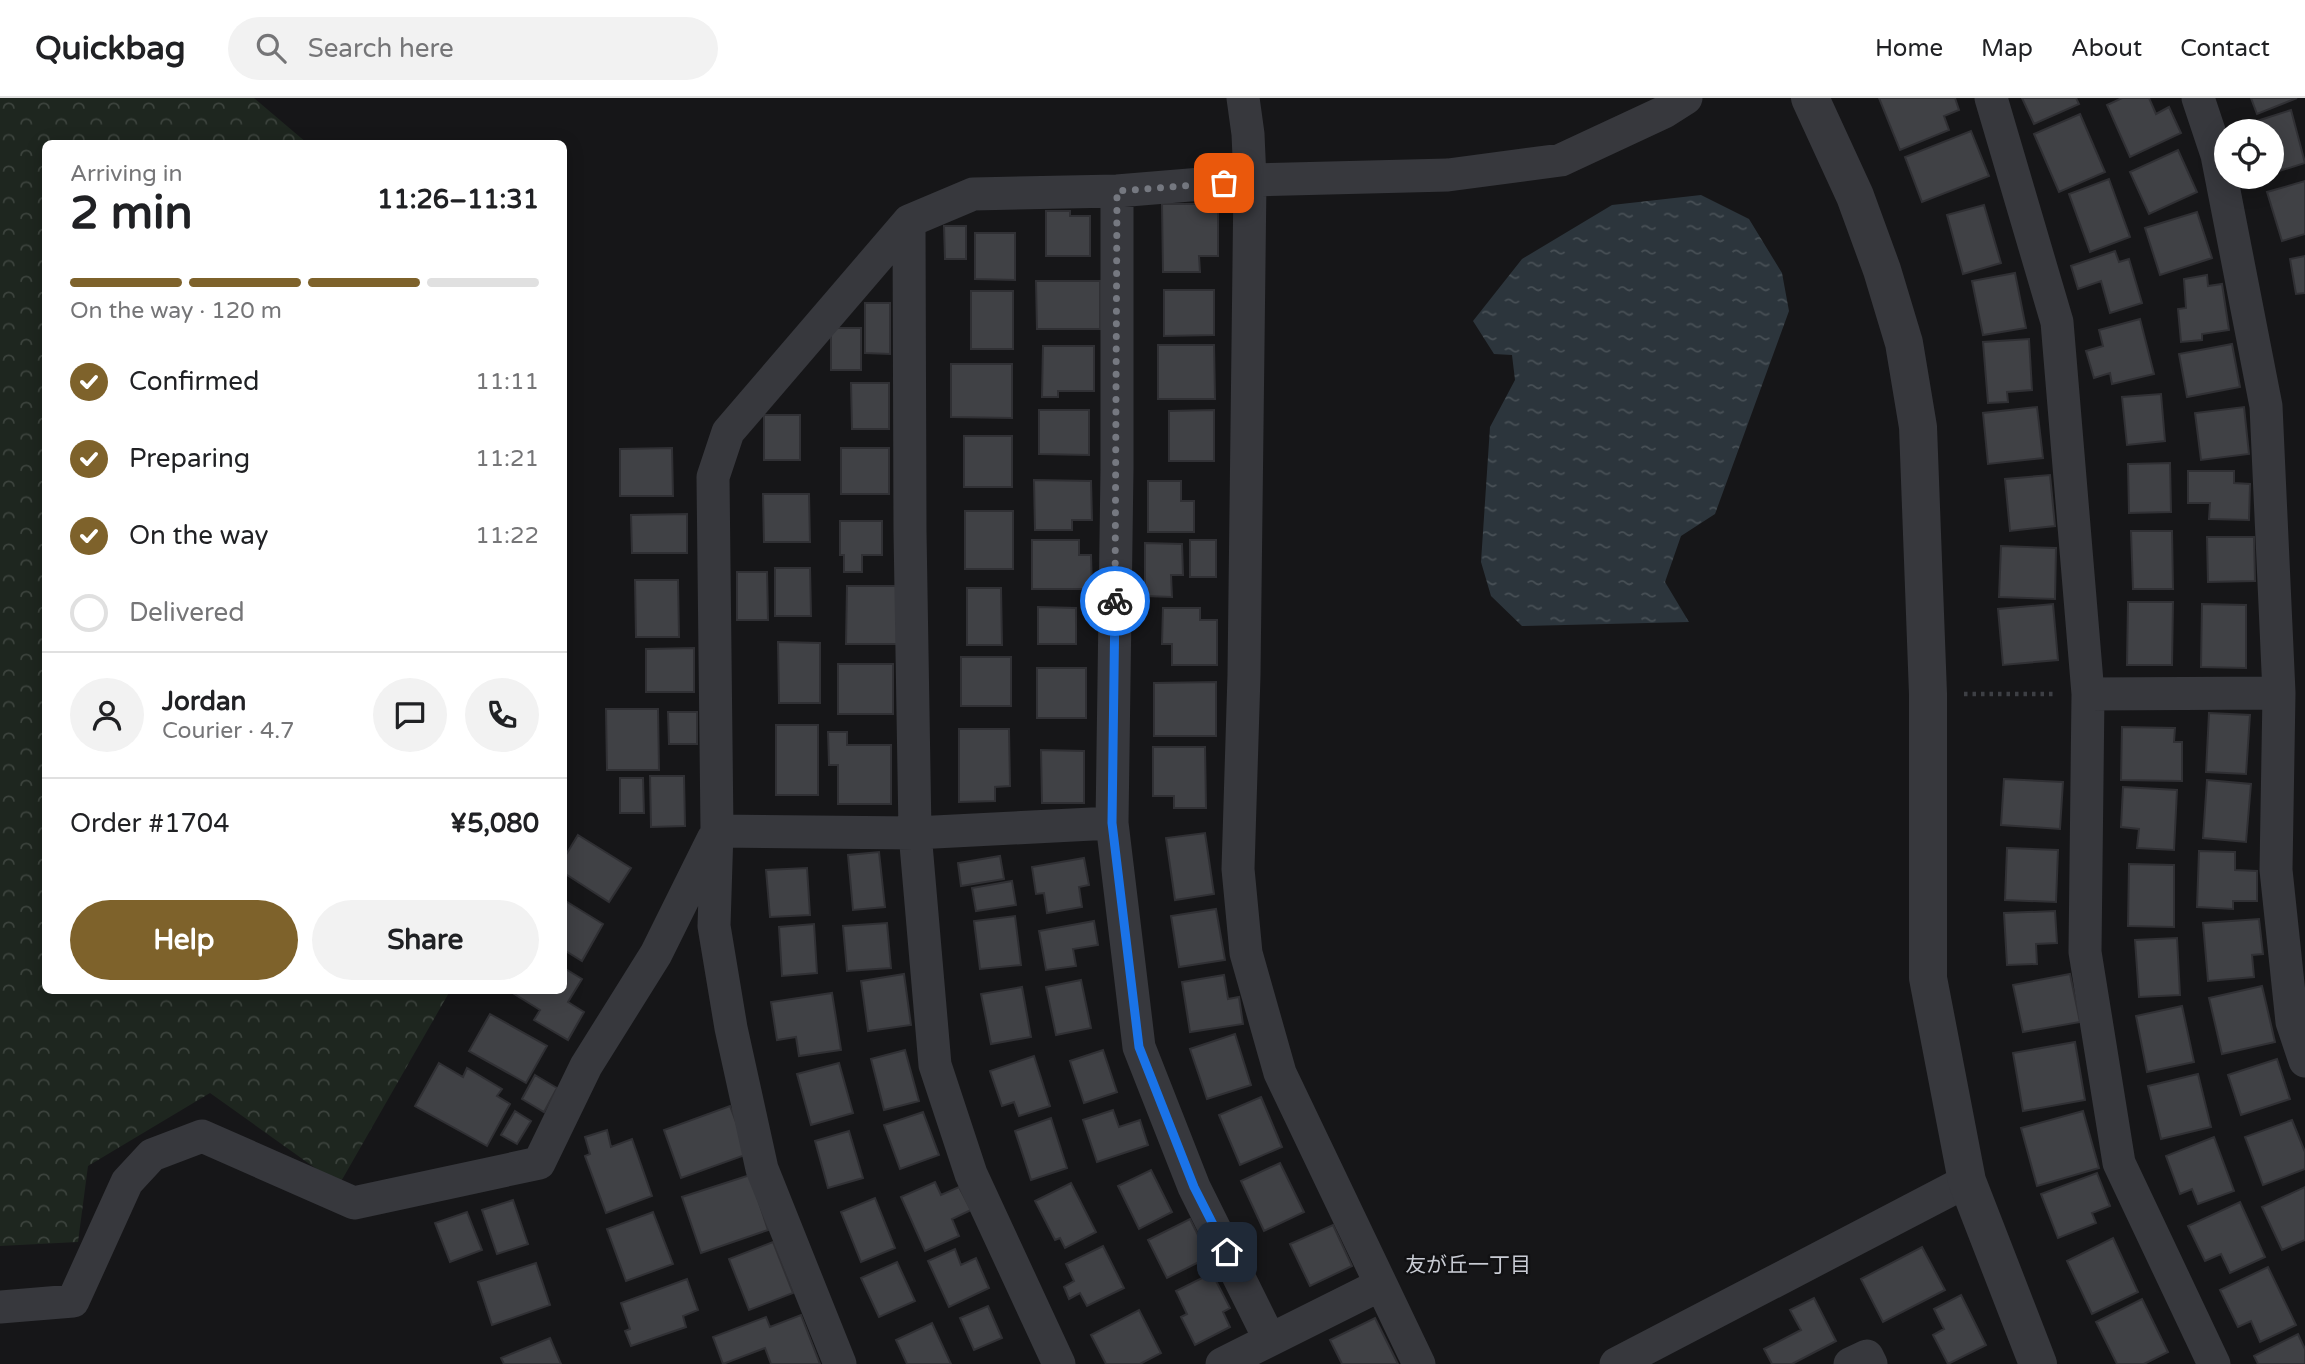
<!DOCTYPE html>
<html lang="en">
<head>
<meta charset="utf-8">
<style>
  :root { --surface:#fff; --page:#f2f2f2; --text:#202124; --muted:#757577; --line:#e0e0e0; --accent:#7e622b }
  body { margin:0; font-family:"Varela Round","Noto Sans JP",sans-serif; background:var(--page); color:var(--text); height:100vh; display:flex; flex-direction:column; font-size:26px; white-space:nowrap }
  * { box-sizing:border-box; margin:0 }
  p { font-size:23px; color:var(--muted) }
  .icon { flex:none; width:38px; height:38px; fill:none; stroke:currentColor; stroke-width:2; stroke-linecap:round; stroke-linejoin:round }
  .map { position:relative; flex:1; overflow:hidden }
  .details { position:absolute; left:42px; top:42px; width:525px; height:854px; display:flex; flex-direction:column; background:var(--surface); border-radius:10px; box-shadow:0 4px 18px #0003 }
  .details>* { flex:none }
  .fabs { position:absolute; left:2214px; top:21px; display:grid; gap:14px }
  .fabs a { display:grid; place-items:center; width:70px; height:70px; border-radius:50%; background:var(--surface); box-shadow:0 4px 18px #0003; font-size:35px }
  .pin { position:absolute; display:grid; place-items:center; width:60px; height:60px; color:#fff; margin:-30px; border-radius:14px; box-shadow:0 4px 10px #0006 }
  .courier { position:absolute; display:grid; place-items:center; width:70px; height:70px; margin:-35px; border:5px solid #1a73e8; border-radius:50%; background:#fff; color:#222; box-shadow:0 2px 9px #0007 }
  .headline em { font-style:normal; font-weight:800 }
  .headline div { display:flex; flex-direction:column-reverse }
  .headline { display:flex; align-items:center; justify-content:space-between; height:119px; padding:0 28px }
  h1 { font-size:46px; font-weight:800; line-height:52px }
  .bar { display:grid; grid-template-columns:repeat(4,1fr); gap:10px 7px; align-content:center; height:84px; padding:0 28px }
  .bar i { height:9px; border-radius:5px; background:var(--line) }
  .bar .current { background:var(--accent) }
  .bar p { grid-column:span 4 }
  .line { display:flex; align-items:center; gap:18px; padding:0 28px; border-top:2px solid var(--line) }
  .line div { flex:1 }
  .round { display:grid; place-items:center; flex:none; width:74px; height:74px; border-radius:37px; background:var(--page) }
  ol { padding:0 28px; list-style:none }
  li { display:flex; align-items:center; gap:21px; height:77px }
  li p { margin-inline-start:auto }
  li .icon { padding:7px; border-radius:50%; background:var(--accent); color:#fff; stroke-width:4 }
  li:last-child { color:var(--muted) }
  li i { width:38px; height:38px; border:4px solid var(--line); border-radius:50% }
  .cta { display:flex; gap:14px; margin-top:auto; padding:14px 28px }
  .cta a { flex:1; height:80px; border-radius:42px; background:var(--accent); color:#fff; font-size:28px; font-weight:800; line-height:80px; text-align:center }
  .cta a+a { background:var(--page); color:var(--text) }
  header { display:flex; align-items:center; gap:42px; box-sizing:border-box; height:98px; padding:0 35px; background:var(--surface); border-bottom:2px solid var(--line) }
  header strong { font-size:33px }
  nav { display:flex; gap:38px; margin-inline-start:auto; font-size:24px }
  .search { width:490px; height:63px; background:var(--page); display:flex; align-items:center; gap:18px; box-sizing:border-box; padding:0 24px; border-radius:38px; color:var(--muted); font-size:26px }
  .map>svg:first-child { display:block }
  .forest { fill:url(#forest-crowns) }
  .water { fill:url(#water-ripples) }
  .building { fill:#404145; stroke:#303034; stroke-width:2 }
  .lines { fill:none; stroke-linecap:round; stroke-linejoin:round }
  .path { stroke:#3d3f44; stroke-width:4.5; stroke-dasharray:3.5 5; stroke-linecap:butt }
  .minor { stroke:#37383d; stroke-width:33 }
  .tertiary { stroke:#37383d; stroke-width:38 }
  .done { stroke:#757880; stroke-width:7; stroke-dasharray:0 12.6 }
  .route { stroke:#1a73e8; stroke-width:9 }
  .labels { text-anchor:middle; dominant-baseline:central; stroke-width:5; stroke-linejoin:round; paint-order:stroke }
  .neighbourhood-label { font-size:21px; fill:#c9ccd4; stroke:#111113 }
</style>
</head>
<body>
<header>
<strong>Quickbag</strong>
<div class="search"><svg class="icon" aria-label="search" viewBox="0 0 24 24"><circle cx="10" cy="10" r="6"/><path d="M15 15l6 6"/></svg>Search here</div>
<nav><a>Home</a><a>Map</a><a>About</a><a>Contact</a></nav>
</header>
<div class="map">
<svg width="2305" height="1266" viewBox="0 0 2305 1266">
  <defs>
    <pattern id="forest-crowns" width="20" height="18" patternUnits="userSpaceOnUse" patternTransform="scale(1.75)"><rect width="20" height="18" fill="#1e261f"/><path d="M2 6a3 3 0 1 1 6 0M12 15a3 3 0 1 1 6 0" fill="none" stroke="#3c433d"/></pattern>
    <pattern id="water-ripples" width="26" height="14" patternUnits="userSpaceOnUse" patternTransform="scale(1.75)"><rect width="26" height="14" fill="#2c353c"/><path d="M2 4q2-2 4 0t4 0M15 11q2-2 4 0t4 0" fill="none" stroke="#485056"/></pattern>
  </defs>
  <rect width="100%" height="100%" fill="#161618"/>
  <!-- forest -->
  <path class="forest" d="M0,0H254L307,45L46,46V892L450,893L339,1087L210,995L88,1068L78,1144L0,1148Z"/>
  <!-- water -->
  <path class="water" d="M1701,97L1749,121L1782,175L1789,213L1715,416L1681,438L1665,484L1689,524L1522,528L1491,498L1481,464L1490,329L1515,282L1512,257L1494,256L1473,223L1522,161L1612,107Z"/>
  <!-- building -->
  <path class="building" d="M1879,0H1955L1959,12L1944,18L1949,32L1900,52Z
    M2022,0H2076L2079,6L2034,26Z
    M2122,0H2149L2156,16L2169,9L2181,35L2130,59L2107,7Z
    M2251,0H2297L2257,16Z
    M2291,12L2305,65L2273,75L2272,33L2250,32L2259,29L2257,23Z
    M2080,16L2105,74L2059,94L2034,36Z
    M1971,33L1989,78L1922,104L1905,59Z
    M2178,52L2197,94L2149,116L2130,74Z
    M2109,81L2130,139L2090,154L2069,96Z
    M2305,83V136L2282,143L2267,94Z
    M1162,106H1218V158H1199L1200,174H1163Z
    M1984,107L2001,165L1963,176L1947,117Z
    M1046,113H1070V118H1090V158H1046Z
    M2197,114L2212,160L2160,177L2145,130Z
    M944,128H966V161H945Z
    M975,135H1015V182L975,181Z
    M2115,153L2119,164L2129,161L2142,205L2110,215L2101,183L2078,191L2071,168Z
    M2305,158V195L2296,196L2290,161Z
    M2015,175L2026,230L1983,237L1972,183Z
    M2207,177L2208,188L2222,186L2229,232L2202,236V242L2181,244L2178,211L2186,210L2184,181Z
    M1036,183H1100V231H1037Z
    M1164,192H1214V237L1164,238Z
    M971,193H1013V251H971Z
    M865,205H890V256L865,255Z
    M2140,221L2154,276L2112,286L2110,275L2094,280L2086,253L2103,248L2099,232Z
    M831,230H861V272H831Z
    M2029,241L2032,292L2007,294L2008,304L1988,305L1983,244Z
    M2232,246L2240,289L2187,299L2179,256Z
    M1158,247H1214L1215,301H1158Z
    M1043,248H1094V293H1058V299H1042Z
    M951,266H1012V320L951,319Z
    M851,285H889V331H852Z
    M2161,296L2165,343L2127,347L2122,299Z
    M2037,309L2043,360L1988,366L1983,315Z
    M2244,309L2249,356L2201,362L2195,315Z
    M1039,312H1089V357L1039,356Z
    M1214,312V363H1169V313Z
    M764,317H800V362H764Z
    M964,338H1012V389H964Z
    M672,350L673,398H620V351Z
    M841,350H889V396H841Z
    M2170,365L2171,414L2129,415L2128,366Z
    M2188,373H2234V385L2250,386L2249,422L2209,421L2210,405H2188Z
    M2050,377L2055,428L2010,433L2005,381Z
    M1034,382L1091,383L1092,422H1072V432H1035Z
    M1148,383H1181V403H1194V434H1148Z
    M763,396H809L810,444H764Z
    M965,413H1013V471H965Z
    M687,416V455H632L631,417Z
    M840,423H882V457H862V474H844V457H840Z
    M2131,433H2172L2173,491H2133Z
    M2207,439H2254L2255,483L2208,484Z
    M1032,442H1079V457H1091L1092,491H1032Z
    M1190,442H1216V479H1190Z
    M1145,445L1182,446L1183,477H1171L1172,499L1145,498Z
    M2001,448L2056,450L2055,501L1999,499Z
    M775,470H810L811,518H775Z
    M737,474H767L768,522H737Z
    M635,482H678L679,539H636Z
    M847,488H899V546H846Z
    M967,490H1001L1002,547H967Z
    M2128,504H2173L2172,567H2127Z
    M2053,506L2058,562L2003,567L1998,511Z
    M2202,506L2246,507V570L2201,569Z
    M1038,509L1076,510V546H1038Z
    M1163,510H1200V522H1217V567H1172V546H1162Z
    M778,544L820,545V605H779Z
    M694,550V594H646V551Z
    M961,559H1011V608H961Z
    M838,566H893V616H838Z
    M1037,570H1086V620H1037Z
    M1216,584V638H1154V585Z
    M606,611H658L659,672H607Z
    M668,614H697V646H669Z
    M2209,615L2250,617L2246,676L2206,674Z
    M776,627H818V697H776Z
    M2122,629L2175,630L2174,644H2182V683L2121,682Z
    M959,631H1009L1010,688L995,689V703L959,704Z
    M828,634H847V647H891V706H838V667H829Z
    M1153,649H1205L1206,710H1174V698H1153Z
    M1041,652L1084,653V705H1042Z
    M650,678H684L685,728L651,729Z
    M620,680H643L644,715H620Z
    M2004,681L2063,684L2060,731L2001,727Z
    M2207,682L2251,686L2246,744L2203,740Z
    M2123,689L2177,692L2174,752L2137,750L2139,731L2121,729Z
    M1205,735L1214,796L1175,802L1166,740Z
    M578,737L631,770L609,804L564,775V760Z
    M2007,750L2058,752L2056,804L2005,802Z
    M2199,753L2235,754V772L2257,773V803H2233V811L2197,809Z
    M879,754L885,809L853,812L848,757Z
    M1000,758L1004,781L961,788L958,765Z
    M1084,760L1089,787L1079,789L1082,809L1047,815L1044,795L1036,796L1032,769Z
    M2129,766L2174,767V829L2128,828Z
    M807,770L810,817L770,819L766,772Z
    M1012,783L1016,807L976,813L972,790Z
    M564,802L603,826L582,863L564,852Z
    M1216,811L1225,862L1179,869L1171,818Z
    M2055,813L2057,845L2036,846L2037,866L2007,867L2004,815Z
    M1015,818L1021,867L980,871L974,823Z
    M2259,821L2263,856L2252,857L2254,879L2208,883L2203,825Z
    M1094,823L1098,847L1073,851L1076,868L1046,872L1039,833Z
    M887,825L891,870L847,873L843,828Z
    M814,826L817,875L782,878L779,829Z
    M2177,840L2180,897L2139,899L2135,842Z
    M564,870L582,881L568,904L584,914L568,942L534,922L540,912L508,892H564Z
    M904,876L911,927L868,933L861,883Z
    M2070,876L2080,924L2023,934L2013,887Z
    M1224,877L1228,901L1239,899L1243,926L1190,934L1182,884Z
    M1081,882L1091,930L1056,937L1046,889Z
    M2262,888L2275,944L2222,956L2209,900Z
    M1022,889L1031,939L991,946L981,896Z
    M832,895L841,952L799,958L796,939L777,942L771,904Z
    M2182,908L2194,964L2147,974L2136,918Z
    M490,916L547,948L526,985L469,953Z
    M1235,936L1251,987L1207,1001L1190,951Z
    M2075,944L2085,1002L2023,1013L2013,955Z
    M905,952L919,1003L884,1012L871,961Z
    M1103,952L1117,994L1084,1005L1070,963Z
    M1034,958L1050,1008L1019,1018L1014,1004L1002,1008L990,973Z
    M2277,961L2290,1001L2241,1017L2228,977Z
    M439,965L463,979L467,970L502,991L497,998L510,1006L487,1048L415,1008Z
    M839,965L853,1015L811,1027L797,976Z
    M2198,976L2211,1029L2161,1041L2148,988Z
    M535,977L557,990L544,1014L522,1001Z
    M1261,999L1282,1049L1240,1067L1219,1017Z
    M730,1008L748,1056L681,1080L664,1032Z
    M1113,1012L1119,1029L1140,1022L1148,1047L1097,1064L1083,1022Z
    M515,1013L531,1023L517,1046L501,1037Z
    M2083,1013L2099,1070L2037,1088L2021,1030Z
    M923,1014L939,1057L900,1071L884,1027Z
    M1051,1020L1067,1070L1031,1082L1015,1033Z
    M2292,1022L2305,1054V1071L2263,1087L2245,1039Z
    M607,1032L611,1049L632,1041L652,1098L606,1115L585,1058L590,1056L585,1039Z
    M849,1033L863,1080L828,1090L815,1043Z
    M2214,1039L2234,1093L2198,1106L2192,1091L2180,1096L2166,1058Z
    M1280,1065L1304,1114L1264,1133L1241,1083Z
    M1151,1072L1172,1114L1139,1131L1118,1088Z
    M2097,1075L2110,1108L2092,1115L2096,1125L2058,1140L2041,1096Z
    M750,1077L768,1132L701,1155L682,1099Z
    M935,1084L941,1097L959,1089L971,1112L952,1121L959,1138L925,1153L901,1099Z
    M1071,1085L1096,1134L1065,1150L1060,1140L1055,1142L1035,1103Z
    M2305,1089V1142L2282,1152L2262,1109Z
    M875,1100L895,1150L861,1164L841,1114Z
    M513,1102L528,1146L497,1156L482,1112Z
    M2240,1104L2265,1159L2230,1175L2221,1156L2205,1163L2188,1128Z
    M467,1114L482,1152L450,1164L435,1125Z
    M653,1114L673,1166L626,1183L607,1131Z
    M1190,1121L1209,1159L1167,1180L1148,1142Z
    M1333,1127L1352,1168L1310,1188L1290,1146Z
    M2113,1140L2138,1194L2092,1216L2067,1163Z
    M773,1144L793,1195L749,1212L729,1161Z
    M1103,1148L1124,1190L1087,1208L1080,1195L1069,1201L1064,1189L1074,1183L1066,1166Z
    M1922,1149L1945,1192L1883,1224L1861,1181Z
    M955,1151L961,1167L976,1160L989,1190L949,1209L928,1163Z
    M897,1164L915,1203L879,1219L861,1180Z
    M536,1165L550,1207L492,1227L478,1184Z
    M2268,1169L2296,1227L2260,1244L2251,1223L2238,1229L2220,1192Z
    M1212,1175L1230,1210L1223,1214L1230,1229L1195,1247L1181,1219L1187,1216L1176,1193Z
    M687,1181L698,1212L683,1218L686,1229L631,1248L625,1233L630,1231L621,1205Z
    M1961,1197L1986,1247L1948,1266L1933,1237L1944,1231L1934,1211Z
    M1814,1200L1836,1243L1792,1266H1772L1764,1251L1801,1232L1790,1212Z
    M2142,1201L2168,1254L2144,1266H2117L2096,1224Z
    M988,1208L1002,1240L974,1252L960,1220Z
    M1139,1212L1161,1255L1140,1266H1106L1091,1237Z
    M801,1217L820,1266H771L765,1250L723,1266L713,1239L766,1219L770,1229Z
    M1375,1220L1398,1266H1342L1330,1242Z
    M932,1225L951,1266H907L896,1242Z
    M2298,1236L2305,1251V1266H2258L2254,1258Z
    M550,1240L561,1266H504L501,1260Z"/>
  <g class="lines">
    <!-- path -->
    <path class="path" d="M1964,596H2054"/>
    <!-- minor -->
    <path class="minor" d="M1243,0L1248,36L1250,82L1244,577L1238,771L1246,855L1280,975L1419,1266
      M1991,0L2057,224L2088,596L2085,854L2119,1065L2214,1266
      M2198,0L2217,57L2266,308L2279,595L2276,772L2292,924L2305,963
      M1117,93V371L1112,725L1139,949L1194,1089L1270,1242
      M909,123L910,433L915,735L935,967L971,1076L1059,1266
      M2088,596L2279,595
      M717,733L915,735L1112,725
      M0,1209L73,1203L127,1084L152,1057L202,1038L354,1105L539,1065L586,968L656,856L713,741
      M840,1266L762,1071L731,930L714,828L717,733L713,379L728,334L909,123L973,96L1117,93L1250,82L1448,77L1561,62L1664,14L1686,0
      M1222,1266L1380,1187
      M1616,1266L1967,1083
      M1850,1266L1867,1258L1871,1266"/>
    <!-- tertiary -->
    <path class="tertiary" d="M1810,0L1855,98L1882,172L1904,245L1918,329L1928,596V880L1967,1083L2038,1266"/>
  </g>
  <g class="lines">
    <!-- done -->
    <path class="done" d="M1115,503L1117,93L1224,85"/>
    <!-- route -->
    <path class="route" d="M1115,503L1112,725L1139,949L1194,1089L1227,1154"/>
  </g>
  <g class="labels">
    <!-- neighbourhood labels -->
    <g class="neighbourhood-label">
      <text x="1468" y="1167">友が丘一丁目</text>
    </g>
  </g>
</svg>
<div class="fabs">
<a><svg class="icon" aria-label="locate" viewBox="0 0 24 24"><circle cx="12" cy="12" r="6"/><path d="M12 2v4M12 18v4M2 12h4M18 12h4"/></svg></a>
</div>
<div class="pin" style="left:1224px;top:85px;background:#ea580c"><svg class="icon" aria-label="bag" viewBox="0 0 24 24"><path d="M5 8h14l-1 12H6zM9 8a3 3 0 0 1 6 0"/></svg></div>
<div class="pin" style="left:1227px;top:1154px;background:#1f2937"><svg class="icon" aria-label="home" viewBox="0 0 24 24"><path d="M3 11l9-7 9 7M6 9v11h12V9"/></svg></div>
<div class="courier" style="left:1115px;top:503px"><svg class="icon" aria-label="bike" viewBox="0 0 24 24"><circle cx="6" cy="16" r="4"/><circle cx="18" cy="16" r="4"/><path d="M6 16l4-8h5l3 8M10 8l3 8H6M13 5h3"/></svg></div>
<section class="details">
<div class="headline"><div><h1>2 min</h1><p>Arriving in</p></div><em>11:26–11:31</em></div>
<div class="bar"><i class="current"></i><i class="current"></i><i class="current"></i><i></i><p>On the way · 120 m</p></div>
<ol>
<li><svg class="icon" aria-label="check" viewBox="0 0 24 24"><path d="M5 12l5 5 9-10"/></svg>Confirmed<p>11:11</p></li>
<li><svg class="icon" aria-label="check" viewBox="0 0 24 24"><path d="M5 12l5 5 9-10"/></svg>Preparing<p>11:21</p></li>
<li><svg class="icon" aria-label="check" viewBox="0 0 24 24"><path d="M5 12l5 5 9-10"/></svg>On the way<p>11:22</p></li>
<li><i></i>Delivered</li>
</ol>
<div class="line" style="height:126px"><a class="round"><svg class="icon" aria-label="person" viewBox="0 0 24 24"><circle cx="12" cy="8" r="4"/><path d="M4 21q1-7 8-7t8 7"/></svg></a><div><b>Jordan</b><p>Courier · 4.7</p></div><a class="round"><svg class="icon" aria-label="chat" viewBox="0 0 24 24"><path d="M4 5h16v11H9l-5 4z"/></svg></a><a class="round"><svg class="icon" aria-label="phone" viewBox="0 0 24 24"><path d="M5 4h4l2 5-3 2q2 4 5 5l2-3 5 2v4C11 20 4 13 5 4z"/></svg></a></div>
<div class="line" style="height:91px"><div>Order #1704</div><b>¥5,080</b></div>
<div class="cta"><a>Help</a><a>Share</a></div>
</section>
</div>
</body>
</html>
